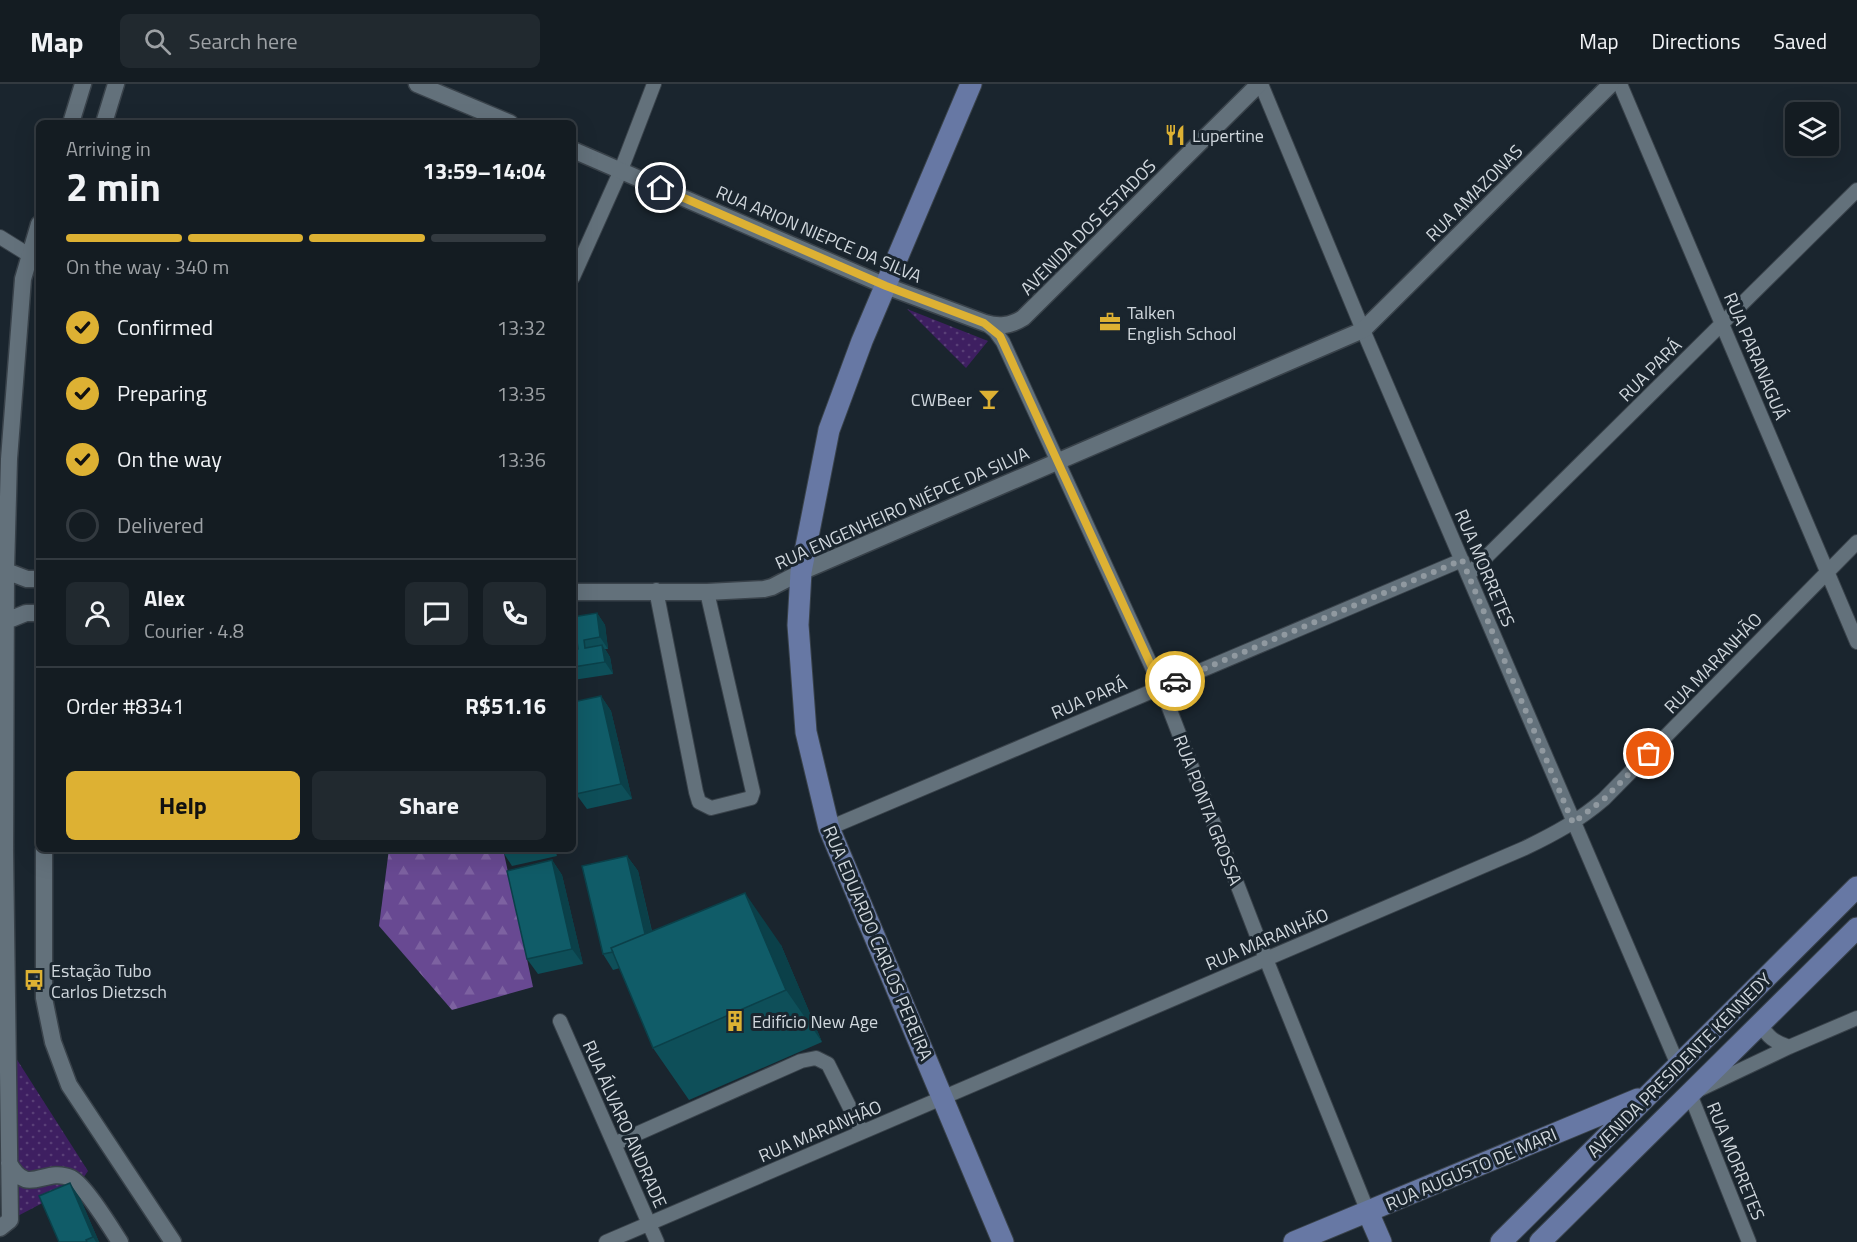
<!DOCTYPE html>
<html lang="en">
<head>
<meta charset="utf-8">
<style>
  :root { --surface:#141c22; --page:#21292f; --text:#f1f3f6; --muted:#9da1a5; --line:#333a40; --accent:#ddb133 }
  body { margin:0; font-family:"Titillium Web",sans-serif; background:var(--page); color:var(--text); height:100vh; display:flex; flex-direction:column; font-size:22px; white-space:nowrap }
  * { box-sizing:border-box; margin:0 }
  p { font-size:20px; color:var(--muted) }
  .icon { flex:none; width:33px; height:33px; fill:none; stroke:currentColor; stroke-width:2; stroke-linecap:round; stroke-linejoin:round }
  .map { position:relative; flex:1; overflow:hidden }
  .drawer { position:absolute; left:36px; top:36px; width:540px; height:732px; display:flex; flex-direction:column; background:var(--surface); border-radius:9px; box-shadow:0 6px 24px #0002,0 0 0 2px var(--line) }
  .drawer>* { flex:none }
  .buttons { position:absolute; left:1785px; top:18px; display:grid; gap:12px }
  .buttons a { display:grid; place-items:center; width:54px; height:54px; border-radius:9px; background:var(--surface); box-shadow:0 6px 24px #0002,0 0 0 2px var(--line); font-size:30px }
  .pin { position:absolute; display:grid; place-items:center; width:51px; height:51px; color:#fff; margin:-26px; border:3px solid #fff; border-radius:50%; box-shadow:0 2px 6px #0007 }
  .courier { position:absolute; display:grid; place-items:center; width:60px; height:60px; margin:-30px; border:4px solid #ddb133; border-radius:50%; background:#fff; color:#222; box-shadow:0 2px 8px #0007 }
  .head em { font-style:normal; font-weight:700 }
  .head div { display:flex; flex-direction:column-reverse }
  .head { display:flex; align-items:center; justify-content:space-between; height:102px; padding:0 30px }
  h1 { font-size:39px; font-weight:700; line-height:45px }
  .bar { display:grid; grid-template-columns:repeat(4,1fr); gap:9px 6px; align-content:center; height:72px; padding:0 30px }
  .bar i { height:8px; border-radius:4px; background:var(--line) }
  .bar .selected { background:var(--accent) }
  .bar p { grid-column:span 4 }
  .line { display:flex; align-items:center; gap:15px; padding:0 30px; border-top:2px solid var(--line) }
  .line div { flex:1 }
  .round { display:grid; place-items:center; flex:none; width:63px; height:63px; border-radius:9px; background:var(--page) }
  ol { padding:0 30px; list-style:none }
  li { display:flex; align-items:center; gap:18px; height:66px }
  li p { margin-inline-start:auto }
  li .icon { padding:6px; border-radius:50%; background:var(--accent); color:#111; stroke-width:4 }
  li:last-child { color:var(--muted) }
  li i { width:33px; height:33px; border:3px solid var(--line); border-radius:50% }
  .button { display:flex; gap:12px; margin-top:auto; padding:12px 30px }
  .button a { flex:1; height:69px; border-radius:9px; background:var(--accent); color:#111; font-size:24px; font-weight:700; line-height:69px; text-align:center }
  .button a+a { background:var(--page); color:var(--text) }
  header { display:flex; align-items:center; gap:36px; box-sizing:border-box; height:84px; padding:0 30px; background:var(--surface); border-bottom:2px solid var(--line) }
  header strong { font-size:28px }
  nav { display:flex; gap:33px; margin-inline-start:auto; font-size:21px }
  .search { width:420px; height:54px; background:var(--page); display:flex; align-items:center; gap:15px; box-sizing:border-box; padding:0 21px; border-radius:9px; color:var(--muted); font-size:22px }
  .map>svg:first-child { display:block }
  .forest { fill:url(#forest-firs) }
  .park { fill:url(#park-dots) }
  .lines { fill:none; stroke-linecap:round; stroke-linejoin:round }
  .minor-casing { stroke:#39424a; stroke-width:16 }
  .tertiary-casing { stroke:#39424a; stroke-width:19 }
  .primary-casing { stroke:#39424a; stroke-width:23 }
  .minor { stroke:#63717b; stroke-width:14 }
  .tertiary { stroke:#63717b; stroke-width:16 }
  .primary { stroke:#6778a4; stroke-width:21 }
  .wall { fill:#0e4f59 }
  .shaded-wall { fill:#0b4049 }
  .building { fill:#105c68; stroke:#0b4049; stroke-width:1.5 }
  .done { stroke:#9099a0; stroke-width:6; stroke-dasharray:0 10.8 }
  .route { stroke:#ddb133; stroke-width:8 }
  .labels { text-anchor:middle; dominant-baseline:central; stroke-width:6; stroke-linejoin:round; paint-order:stroke }
  .poi-label { font-size:18px; fill:#d0d7dd; stroke:#1a252e; text-anchor:start }
  .street-label { font-size:18px; fill:#d0d7dd; stroke:#1a252e }
</style>
</head>
<body>
<header>
<strong>Map</strong>
<div class="search"><svg class="icon" aria-label="search" viewBox="0 0 24 24"><circle cx="10" cy="10" r="6"/><path d="M15 15l6 6"/></svg>Search here</div>
<nav><a>Map</a><a>Directions</a><a>Saved</a></nav>
</header>
<div class="map">
<svg width="1857" height="1158" viewBox="0 0 1857 1158">
  <defs>
    <pattern id="forest-firs" width="22" height="20" patternUnits="userSpaceOnUse" patternTransform="scale(1.5)"><rect width="22" height="20" fill="#684992"/><path d="M5 1l3.5 6h-7zM16 11l3.5 6h-7z" fill="#7d62a1"/></pattern>
    <pattern id="park-dots" width="8" height="8" patternUnits="userSpaceOnUse" patternTransform="scale(1.5)"><rect width="8" height="8" fill="#3e1f61"/><path d="M2 2h.1M6 6h.1" fill="none" stroke="#593f77" stroke-width="1.8" stroke-linecap="round"/></pattern>
  </defs>
  <rect width="100%" height="100%" fill="#1a252e"/>
  <!-- forest -->
  <path class="forest" d="M389,765H503L533,903L452,926L379,842Z"/>
  <!-- park -->
  <path class="park" d="M907,225L988,257L966,284Z
    M7,960L88,1087L79,1100L10,1136Z"/>
  <g class="lines">
    <defs>
      <path id="minor" d="M1261,0L1363,246L1678,981
        M1620,0L1857,558
        M0,153L29,171
        M573,193L621,86L654,0
        M985,239L995,247L1003,258L1161,603L1266,875L1368,1128
        M1468,491L1857,106
        M656,506L696,708L699,718L711,724L751,714L753,708L707,508
        M829,744L1462,476
        M560,937L657,1158
        M1760,940C1768,953 1774,958 1789,963
        M614,1060L801,977L816,974L828,980L862,1048
        M606,1158L1525,764C1554,750 1580,736 1604,715L1857,458
        M1749,1158L1690,1010L1789,963L1857,934"/>
      <path id="tertiary" d="M417,0L510,39
        M71,39L83,0
        M104,39L116,0
        M573,66L886,202L985,239C999,243 1010,242 1023,234L1259,0
        M6,487L27,495H39
        M573,508H707L764,505L772,503L801,488L1363,246L1611,0
        M6,537L26,529H39
        M44,765V914L53,958L69,1001L173,1158
        M9,1079C28,1114 44,1082 71,1094C84,1100 111,1144 120,1158
        M0,1144L10,1136L5,767L6,487L9,375L23,195L39,140"/>
      <path id="primary" d="M971,0L862,257L829,346L801,488L798,541L806,648L829,744L1003,1158
        M1368,1128L1381,1158
        M1294,1158L1638,1015
        M1501,1158L1857,803
        M1540,1158L1857,844"/>
    </defs>
    <!-- minor casing -->
    <use href="#minor" class="minor-casing"/>
    <!-- tertiary casing -->
    <use href="#tertiary" class="tertiary-casing"/>
    <!-- primary casing -->
    <use href="#primary" class="primary-casing"/>
    <!-- minor -->
    <use href="#minor" class="minor"/>
    <!-- tertiary -->
    <use href="#tertiary" class="tertiary"/>
    <!-- primary -->
    <use href="#primary" class="primary"/>
  </g>
  <!-- wall -->
  <path class="wall" d="M597,529L605,541L608,565H605L610,573L613,590L573,596V533Z
    M601,612L611,627L632,715L587,725L576,710Z
    M501,765H555L557,772L512,782Z
    M627,772L638,787L652,847L781,861L822,958L689,1016L653,964L620,884L613,886L603,870Z
    M552,776L562,791L583,880L538,890L527,875Z
    M80,1114L99,1158H59Z"/>
  <!-- shaded-wall -->
  <path class="shaded-wall" d="M597,529L605,541L608,565L600,553Z
    M602,561L610,573L613,590L605,578Z
    M601,612L611,627L632,715L621,700Z
    M627,772L638,787L658,875L648,860Z
    M552,776L562,791L583,880L572,865Z
    M745,809L781,861L822,958L786,906Z
    M70,1099L80,1114L99,1158H96L93,1153Z"/>
  <!-- building -->
  <path class="building" d="M597,529L600,553L584,556L585,564L602,561L605,578L573,583V566L578,565L577,557H573V533Z
    M601,612L621,700L576,710L573,697V618Z
    M627,772L645,850L611,864L613,868L603,870L582,782Z
    M552,776L572,865L527,875L507,787Z
    M745,809L786,906L653,964L611,864Z
    M70,1099L93,1153L86,1156L87,1158H59L39,1112Z"/>
  <g class="lines">
    <!-- done -->
    <path class="done" d="M1175,597L1462,476L1573,739L1604,715L1649,670"/>
    <!-- route -->
    <path class="route" d="M661,104L886,202L984,239L1000,252L1012,278L1161,603L1175,597"/>
  </g>
  <!-- icons -->
  <defs>
    <symbol id="restaurant-bare" viewBox="-9 -9 18 18"><path d="M-5-6h1v4h1v-4h1v4h1v-4h1v5L-1.5 .5V6h-2V.5L-5-1ZM5-6V6H3V1.5H1.5Q1.5-4 5-6Z" fill="#ddb133" stroke="#1a252e" stroke-width="2.5" paint-order="stroke"/></symbol>
    <symbol id="office-bare" viewBox="-9 -9 18 18"><path d="M-6-3h4V-5.5h4V-3h4V5H-6ZM-1-4.5V-3h2v-1.5ZM-6 0V1H6V0Z" fill="#ddb133" stroke="#1a252e" stroke-width="2.5" paint-order="stroke"/></symbol>
    <symbol id="bar-bare" viewBox="-9 -9 18 18"><path d="M-6-5H6L.8 .8V4.5H3.5V6h-7V4.5H-.8V.8Z" fill="#ddb133" stroke="#1a252e" stroke-width="2.5" paint-order="stroke"/></symbol>
    <symbol id="bus-bare" viewBox="-9 -9 18 18"><path d="M-5-6H5V4H4V6H2V4H-2V6H-4V4H-5ZM-3.5-4V0h7V-4ZM-3.5 1.2v1.5H-2V1.2ZM2 1.2v1.5H3.5V1.2Z" fill="#ddb133" stroke="#1a252e" stroke-width="2.5" paint-order="stroke"/></symbol>
    <symbol id="building-bare" viewBox="-9 -9 18 18"><path d="M-4-6H4V6H1V3H-1V6H-4ZM-2.5-4.3h1.7v1.8h-1.7ZM.8-4.3h1.7v1.8H.8ZM-2.5-1h1.7V.8h-1.7ZM.8-1h1.7V.8H.8Z" fill="#ddb133" stroke="#1a252e" stroke-width="2.5" paint-order="stroke"/></symbol>
  </defs>
  <g fill-rule="evenodd">
    <use href="#restaurant-bare" x="1160" y="36" width="30" height="30"/>
    <use href="#office-bare" x="1095" y="223" width="30" height="30"/>
    <use href="#bar-bare" x="974" y="300" width="30" height="30"/>
    <use href="#bus-bare" x="19" y="881" width="30" height="30"/>
    <use href="#building-bare" x="720" y="922" width="30" height="30"/>
  </g>
  <g class="labels">
    <!-- poi labels -->
    <g class="poi-label">
      <text x="1192" y="51">Lupertine</text>
      <text x="1127" y="228">Talken<tspan x="1127" dy="21">English School</tspan></text>
      <text x="972" y="315" text-anchor="end">CWBeer</text>
      <text x="51" y="886">Estação Tubo<tspan x="51" dy="21">Carlos Dietzsch</tspan></text>
      <text x="752" y="937">Edifício New Age</text>
    </g>
    <!-- street labels -->
    <g class="street-label">
      <text transform="translate(1474 109) rotate(-45)">RUA AMAZONAS</text>
      <text transform="translate(1088 143) rotate(-45)">AVENIDA DOS ESTADOS</text>
      <text transform="translate(819 150) rotate(23)">RUA ARION NIEPCE DA SILVA</text>
      <text transform="translate(1756 272) rotate(67)">RUA PARANAGUÁ</text>
      <text transform="translate(1650 286) rotate(-45)">RUA PARÁ</text>
      <text transform="translate(902 424) rotate(-24)">RUA ENGENHEIRO NIÉPCE DA SILVA</text>
      <text transform="translate(1485 484) rotate(67)">RUA MORRETES</text>
      <text transform="translate(1713 579) rotate(-46)">RUA MARANHÃO</text>
      <text transform="translate(1089 614) rotate(-23)">RUA PARÁ</text>
      <text transform="translate(1208 726) rotate(69)">RUA PONTA GROSSA</text>
      <text transform="translate(1267 855) rotate(-23)">RUA MARANHÃO</text>
      <text transform="translate(878 859) rotate(67)">RUA EDUARDO CARLOS PEREIRA</text>
      <text transform="translate(1679 981) rotate(-45)">AVENIDA PRESIDENTE KENNEDY</text>
      <text transform="translate(625 1040) rotate(66)">RUA ÁLVARO ANDRADE</text>
      <text transform="translate(820 1047) rotate(-23)">RUA MARANHÃO</text>
      <text transform="translate(1736 1077) rotate(68)">RUA MORRETES</text>
      <text transform="translate(1471 1085) rotate(-23)">RUA AUGUSTO DE MARI</text>
    </g>
  </g>
</svg>
<div class="buttons">
<a><svg class="icon" aria-label="layers" viewBox="0 0 24 24"><path d="M12 4l9 5-9 5-9-5zM3 14l9 5 9-5"/></svg></a>
</div>
<div class="pin" style="left:1649px;top:670px;background:#ea580c"><svg class="icon" aria-label="bag" viewBox="0 0 24 24"><path d="M5 8h14l-1 12H6zM9 8a3 3 0 0 1 6 0"/></svg></div>
<div class="pin" style="left:661px;top:104px;background:#1f2937"><svg class="icon" aria-label="home" viewBox="0 0 24 24"><path d="M3 11l9-7 9 7M6 9v11h12V9"/></svg></div>
<div class="courier" style="left:1175px;top:597px"><svg class="icon" aria-label="car" viewBox="0 0 24 24"><path d="M5 17H2v-5l4-1 3-4h7l3 4 3 1v5h-3M9 17h6M6 11h13"/><circle cx="7" cy="17" r="2"/><circle cx="17" cy="17" r="2"/></svg></div>
<section class="drawer">
<div class="head"><div><h1>2 min</h1><p>Arriving in</p></div><em>13:59–14:04</em></div>
<div class="bar"><i class="selected"></i><i class="selected"></i><i class="selected"></i><i></i><p>On the way · 340 m</p></div>
<ol>
<li><svg class="icon" aria-label="check" viewBox="0 0 24 24"><path d="M5 12l5 5 9-10"/></svg>Confirmed<p>13:32</p></li>
<li><svg class="icon" aria-label="check" viewBox="0 0 24 24"><path d="M5 12l5 5 9-10"/></svg>Preparing<p>13:35</p></li>
<li><svg class="icon" aria-label="check" viewBox="0 0 24 24"><path d="M5 12l5 5 9-10"/></svg>On the way<p>13:36</p></li>
<li><i></i>Delivered</li>
</ol>
<div class="line" style="height:108px"><a class="round"><svg class="icon" aria-label="person" viewBox="0 0 24 24"><circle cx="12" cy="8" r="4"/><path d="M4 21q1-7 8-7t8 7"/></svg></a><div><b>Alex</b><p>Courier · 4.8</p></div><a class="round"><svg class="icon" aria-label="chat" viewBox="0 0 24 24"><path d="M4 5h16v11H9l-5 4z"/></svg></a><a class="round"><svg class="icon" aria-label="phone" viewBox="0 0 24 24"><path d="M5 4h4l2 5-3 2q2 4 5 5l2-3 5 2v4C11 20 4 13 5 4z"/></svg></a></div>
<div class="line" style="height:78px"><div>Order #8341</div><b>R$51.16</b></div>
<div class="button"><a>Help</a><a>Share</a></div>
</section>
</div>
</body>
</html>
